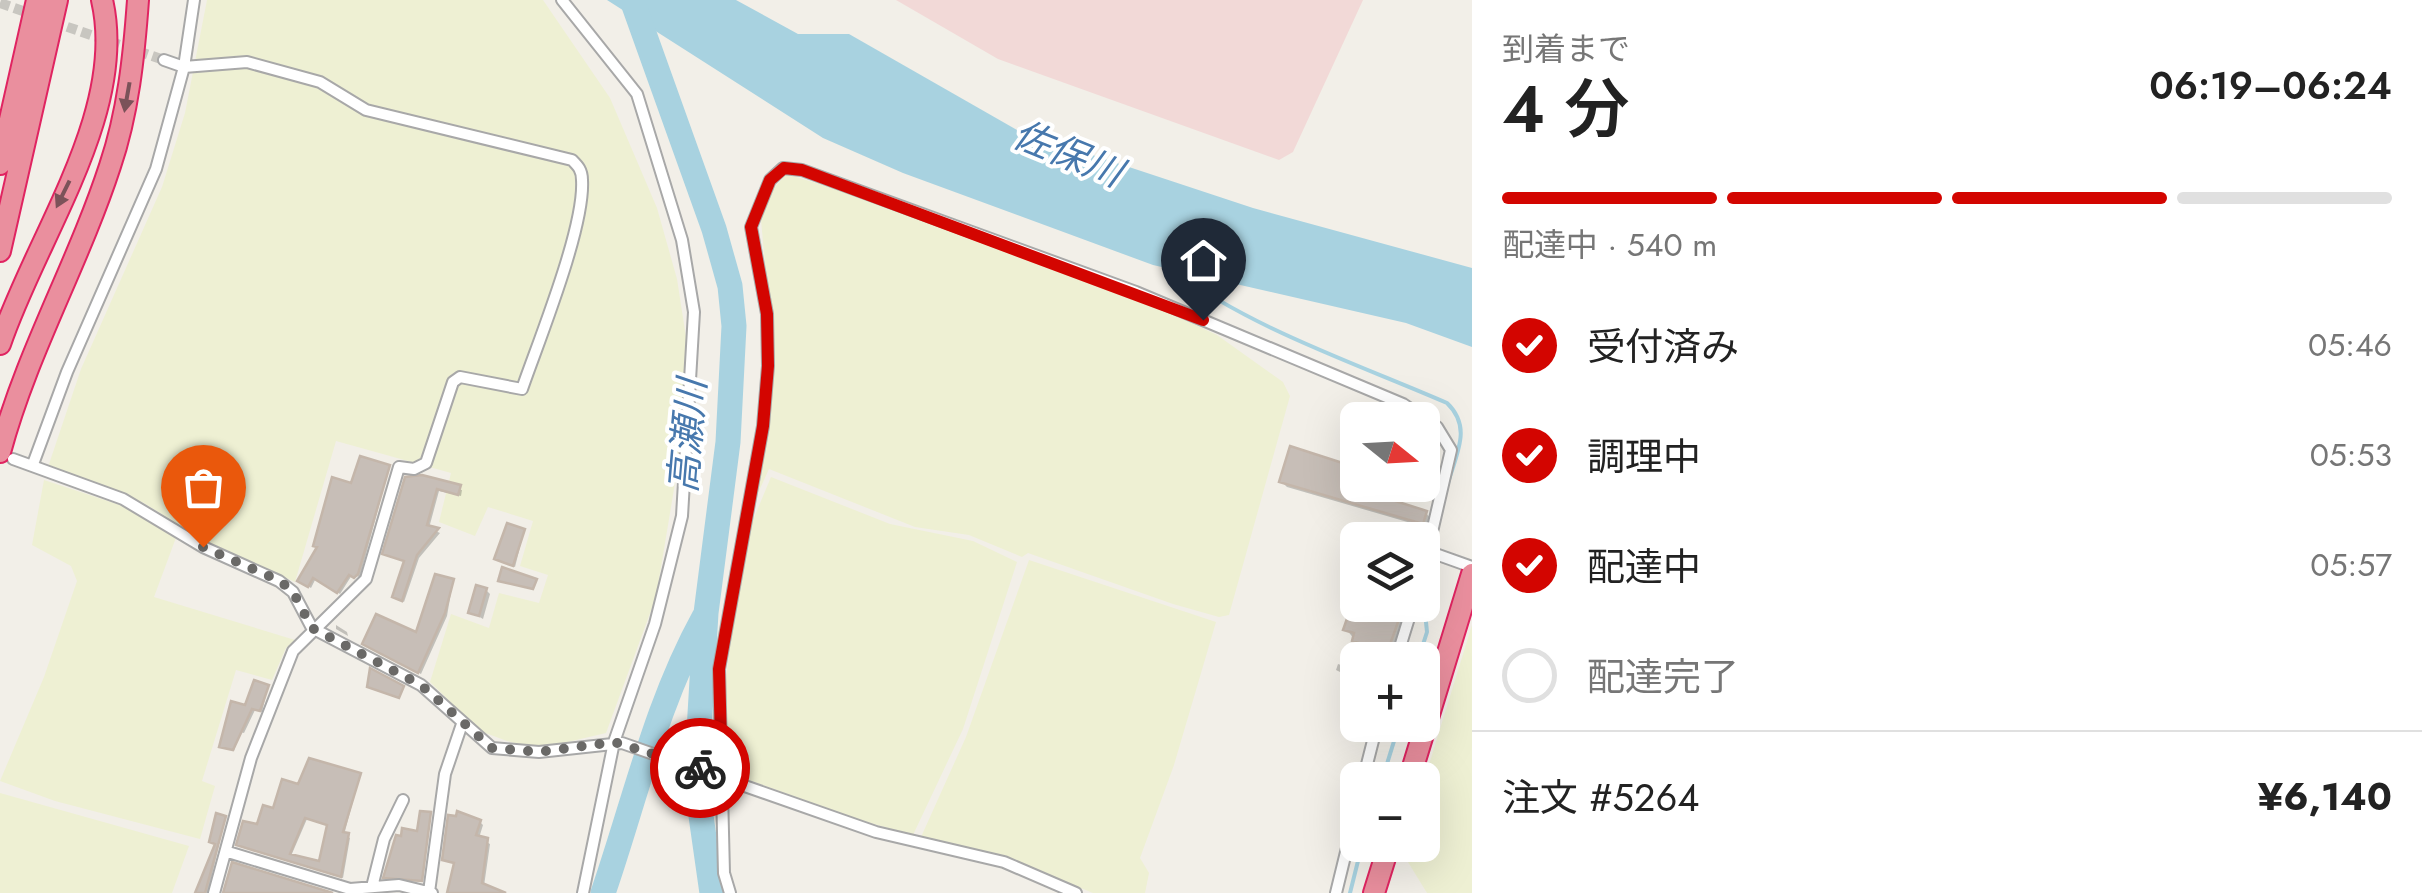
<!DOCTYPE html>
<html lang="ja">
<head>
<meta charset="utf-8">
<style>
  :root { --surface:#fff; --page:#f2f2f2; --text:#222; --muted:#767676; --line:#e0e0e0; --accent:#d30500 }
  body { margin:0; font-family:Jost,"Noto Sans JP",sans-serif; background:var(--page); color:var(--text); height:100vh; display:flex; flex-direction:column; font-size:38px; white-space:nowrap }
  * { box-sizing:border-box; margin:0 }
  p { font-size:32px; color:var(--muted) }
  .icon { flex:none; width:55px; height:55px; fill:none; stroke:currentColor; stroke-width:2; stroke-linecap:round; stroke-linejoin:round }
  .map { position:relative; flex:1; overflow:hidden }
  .side { display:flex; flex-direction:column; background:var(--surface); width:950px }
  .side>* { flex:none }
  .needle { width:65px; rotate:108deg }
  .fabs { position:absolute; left:1340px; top:402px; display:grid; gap:20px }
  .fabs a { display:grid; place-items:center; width:100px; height:100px; border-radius:15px; background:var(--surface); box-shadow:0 10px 40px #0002; font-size:50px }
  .pin { position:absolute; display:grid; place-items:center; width:85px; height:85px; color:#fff; margin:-102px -42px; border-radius:50% 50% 50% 0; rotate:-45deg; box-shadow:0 0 10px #0007 }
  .pin .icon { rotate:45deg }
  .courier { position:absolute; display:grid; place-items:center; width:100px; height:100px; margin:-50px; border:8px solid #d30500; border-radius:50%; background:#fff; color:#222; box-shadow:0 2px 12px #0007 }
  .overview em { font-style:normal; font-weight:600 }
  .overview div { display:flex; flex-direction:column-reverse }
  .overview { display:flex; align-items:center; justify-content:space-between; height:170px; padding:0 30px }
  h1 { font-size:65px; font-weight:600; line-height:75px }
  .bar { display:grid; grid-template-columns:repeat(4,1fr); gap:15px 10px; align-content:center; height:120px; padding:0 30px }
  .bar i { height:12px; border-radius:8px; background:var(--line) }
  .bar .active { background:var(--accent) }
  .bar p { grid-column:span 4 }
  .line { display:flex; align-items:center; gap:25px; padding:0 30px; border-top:2px solid var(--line) }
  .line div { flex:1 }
  ol { padding:0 30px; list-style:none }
  li { display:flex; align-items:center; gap:30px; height:110px }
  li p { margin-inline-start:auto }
  li .icon { padding:10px; border-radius:50%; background:var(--accent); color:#fff; stroke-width:4 }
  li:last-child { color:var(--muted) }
  li i { width:55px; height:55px; border:5px solid var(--line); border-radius:50% }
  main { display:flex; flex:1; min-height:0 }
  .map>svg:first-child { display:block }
  .commercial { fill:#f2d9d7 }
  .farmland { fill:#eef0d3 }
  .water { fill:#a8d2e0 }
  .shadow { fill:#0003; fill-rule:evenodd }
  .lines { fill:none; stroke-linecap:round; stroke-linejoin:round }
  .stream { stroke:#a8d2e0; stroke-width:4 }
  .river { stroke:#a8d2e0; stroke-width:25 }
  .building { fill:#c7beb7; stroke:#c4b6aa; stroke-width:2.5; fill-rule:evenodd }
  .street-tunnel { stroke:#c8c6c0; stroke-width:10; stroke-dasharray:10 5; stroke-linecap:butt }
  .street-casing { stroke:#a8a8a8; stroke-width:14 }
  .highway-casing { stroke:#e02461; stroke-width:24 }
  .street { stroke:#fff; stroke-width:10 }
  .highway { stroke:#ea8f9e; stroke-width:20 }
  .oneway { fill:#7b5259 }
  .done { stroke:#6a6967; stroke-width:10; stroke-dasharray:0 18 }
  .route { stroke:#d30500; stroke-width:12 }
  .labels { text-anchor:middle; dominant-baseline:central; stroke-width:8; stroke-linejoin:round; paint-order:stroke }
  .water-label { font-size:38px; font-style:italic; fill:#4778ad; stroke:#fff }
</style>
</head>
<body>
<main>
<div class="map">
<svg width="1472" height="893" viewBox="0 0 1472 893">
  <rect width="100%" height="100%" fill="#f2efe8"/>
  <!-- commercial -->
  <path class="commercial" d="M896,0H1363L1293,152L1279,160L998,59Z"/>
  <!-- farmland -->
  <path class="farmland" d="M207,0H543L610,98L657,208L677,279L690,363L688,405L656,597L606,733L538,749L507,741L480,731L430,682L451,614L489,628L499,593L539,603L548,575L520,566L533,521L488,507L475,536L439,522L451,473L336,441L295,582L211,544L142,502L47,470L81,369L162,187L185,113Z
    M786,174L866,198L1131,295L1217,335L1283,382L1290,396L1229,615L1219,617L1173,604L1028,553L1022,557L969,535L915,527L769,469L752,506L767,439L774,363L761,220L769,194Z
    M771,477L890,524L973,541L1017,562L963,729L913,835L860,820L729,773L726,768L724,695L735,606L746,537Z
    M44,480L129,508L177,535L154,597L295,640L286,648L272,680L236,670L202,781L215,786L200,839L55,801L0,781L44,677L77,581L71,566L32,545Z
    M1029,560L1216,622L1174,765L1140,858L1149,873L1145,893H1093L1012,860L921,837L966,737Z
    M1472,625V893H1427L1403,854L1405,845H1422L1423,784Z
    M0,793L189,846L172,893H0Z"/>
  <!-- water -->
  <path class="water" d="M607,0H736L798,34H849L1017,130L1253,208L1472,268V347L1406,323L1153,265L903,173L823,138Z"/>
  <!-- shadow -->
  <path class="shadow" d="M1288,450L1358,471V485H1399L1402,489L1397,505L1426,513L1431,519L1428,528L1287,487L1281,481Z
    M389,468L360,577L352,575L340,594L316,578L311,588L303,583L353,486Z
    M407,479L462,490L461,496L439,491L429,528L440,533L419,558L404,602L394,597L406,562L385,554Z
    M524,531L515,567L499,561L497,559Z
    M453,581L447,616L421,674L368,646L417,636Z
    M486,590L490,594L483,619L471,612Z
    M1367,605H1410L1392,656L1358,660V681L1336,670L1338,664L1353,669L1360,646L1346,629L1362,619Z
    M336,625L347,632L348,636L336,629Z
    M268,687L262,712L255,710L244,733L240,732L234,751L224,748L247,708Z
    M360,775L344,835L350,838L343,878L239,845L299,787ZM307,819L330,826L321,864L291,856Z
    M430,815L423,882L388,879L386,877Z
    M225,818L208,893H198L217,845L212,841Z
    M480,822L483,825L479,838L490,844L484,886L496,893H451L457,864L445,859Z"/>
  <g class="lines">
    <!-- stream -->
    <path class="stream" d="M1171,269C1252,329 1355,363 1447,403C1472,427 1457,452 1448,483
      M1418,660L1427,632L1422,582
      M1382,780L1399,725
      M1350,893L1362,845"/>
    <!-- river -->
    <path class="river" d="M632,0L714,229L730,286L734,326L728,442L706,613L696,781L712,893
      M603,893C635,800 656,704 704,617"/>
  </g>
  <!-- building -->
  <path class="building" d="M1290,446L1358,468V485H1397L1392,500L1427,511L1423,524L1279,482Z
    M360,456L390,465L358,574L354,578L349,575L337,593L313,578L308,587L297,581L317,547L313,546L332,477L351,483Z
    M422,475L461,485L458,495L437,489L427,525L439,528L417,555L402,601L392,597L404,561L382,554L405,477Z
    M507,523L525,529L513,566L494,559Z
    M502,567L537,579L533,589L498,581Z
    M435,574L454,579L445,613L418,673L362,644L376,614L416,632Z
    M476,585L487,588L479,616L468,613Z
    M1364,605H1404L1387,653L1380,650L1377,660H1353L1359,643L1352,641L1354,633L1343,630L1349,613L1360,616Z
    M370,668L404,686L399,698L367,687Z
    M254,680L269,685L260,711L252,709L233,750L219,747L231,701L245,705Z
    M309,758L361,773L343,832L349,833L341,877L236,845L243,821L257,824L263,805L273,808L282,779L298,784ZM305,818L327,825L319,861L290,854Z
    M420,811L431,812L422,881L383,878L396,835L401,836L402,828L417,831Z
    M457,811L481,820L476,835L488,838L482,883L506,893H447L454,863L442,860L448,815L456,816Z
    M216,813L226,816L205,893H195L215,844L209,842Z
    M232,862L333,893H223Z"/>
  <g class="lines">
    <!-- street-tunnel -->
    <path class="street-tunnel" d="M0,3L37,16
      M53,22L164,60"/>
    <defs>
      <path id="street" d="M562,0L637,94L682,240L694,312L682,516L655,624L614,742L583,893
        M164,60L184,67L247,62L320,82L366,110L572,160C578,166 582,170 582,180C585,227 539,340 522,389L460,377L453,382L426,463L414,469L399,467L366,579L293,651L251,758L214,893
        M13,459L123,499L203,547L279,581L293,592L312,628L421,685L492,748L539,752L622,743L876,832L1004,862L1076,893
        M33,464L67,372L156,169L184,67L194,0
        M1430,552L1472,567
        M1396,660L1413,605
        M1363,780L1377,725
        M228,852L350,889L399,885L432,893
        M372,887L384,839L403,800
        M429,892L445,774L462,724
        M730,893L724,873L719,669L763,426L768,366L767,314L751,227L770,180L783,168L802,170L1136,292L1403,404L1437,427L1451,450L1422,575
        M1336,893L1358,803"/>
      <path id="highway" d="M0,164L37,0
        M0,251L57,0
        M0,344C36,237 128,112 102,0
        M0,452C27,352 78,264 110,166C128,113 134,56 138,0
        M1409,780L1472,574
        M1374,893L1389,845"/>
    </defs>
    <!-- street casing -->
    <use href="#street" class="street-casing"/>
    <!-- highway casing -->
    <use href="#highway" class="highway-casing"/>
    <!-- street -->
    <use href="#street" class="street"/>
    <!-- highway -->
    <use href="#highway" class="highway"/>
  </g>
  <!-- one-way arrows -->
  <defs><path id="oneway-solid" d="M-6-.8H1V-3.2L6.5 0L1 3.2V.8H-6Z" transform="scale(2.5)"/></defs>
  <g class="oneway">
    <use href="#oneway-solid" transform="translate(127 97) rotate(100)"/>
    <use href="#oneway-solid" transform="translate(63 194) rotate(116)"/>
  </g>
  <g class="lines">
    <!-- done -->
    <path class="done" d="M203,547L280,581L293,592L312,628L421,685L492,748L539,752L614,742L700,768"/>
    <!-- route -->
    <path class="route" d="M700,768L722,776L719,669L763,426L768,366L767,314L751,227L770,180L784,168L802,170L1203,320"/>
  </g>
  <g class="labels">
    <!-- water labels -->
    <g class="water-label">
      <text transform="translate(1068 153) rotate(22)">佐保川</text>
      <text transform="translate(687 436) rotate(-85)">高瀬川</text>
    </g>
  </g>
</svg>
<div class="fabs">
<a><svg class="needle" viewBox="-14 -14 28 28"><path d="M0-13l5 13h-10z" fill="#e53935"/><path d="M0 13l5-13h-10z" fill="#767676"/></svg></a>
<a><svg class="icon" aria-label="layers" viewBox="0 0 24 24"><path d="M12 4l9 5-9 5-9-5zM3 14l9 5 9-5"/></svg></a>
<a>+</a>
<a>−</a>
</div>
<div class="pin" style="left:203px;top:547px;background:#ea580c"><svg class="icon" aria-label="bag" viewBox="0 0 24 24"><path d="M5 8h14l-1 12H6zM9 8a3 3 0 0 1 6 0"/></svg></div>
<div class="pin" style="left:1203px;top:320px;background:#1f2937"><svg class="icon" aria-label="home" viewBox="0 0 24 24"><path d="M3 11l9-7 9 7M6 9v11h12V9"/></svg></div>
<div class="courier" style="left:700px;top:768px"><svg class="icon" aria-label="bike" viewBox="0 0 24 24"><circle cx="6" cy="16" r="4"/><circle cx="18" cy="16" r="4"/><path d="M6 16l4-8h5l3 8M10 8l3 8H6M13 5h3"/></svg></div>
</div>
<section class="side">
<div class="overview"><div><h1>4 分</h1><p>到着まで</p></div><em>06:19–06:24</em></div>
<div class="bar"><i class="active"></i><i class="active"></i><i class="active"></i><i></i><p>配達中 · 540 m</p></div>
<ol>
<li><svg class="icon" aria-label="check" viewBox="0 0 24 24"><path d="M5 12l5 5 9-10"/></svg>受付済み<p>05:46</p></li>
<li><svg class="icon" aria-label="check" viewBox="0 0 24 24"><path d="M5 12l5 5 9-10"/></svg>調理中<p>05:53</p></li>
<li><svg class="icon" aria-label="check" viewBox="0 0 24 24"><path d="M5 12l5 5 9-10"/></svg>配達中<p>05:57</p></li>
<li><i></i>配達完了</li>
</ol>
<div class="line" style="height:130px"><div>注文 #5264</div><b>¥6,140</b></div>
</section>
</main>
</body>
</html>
